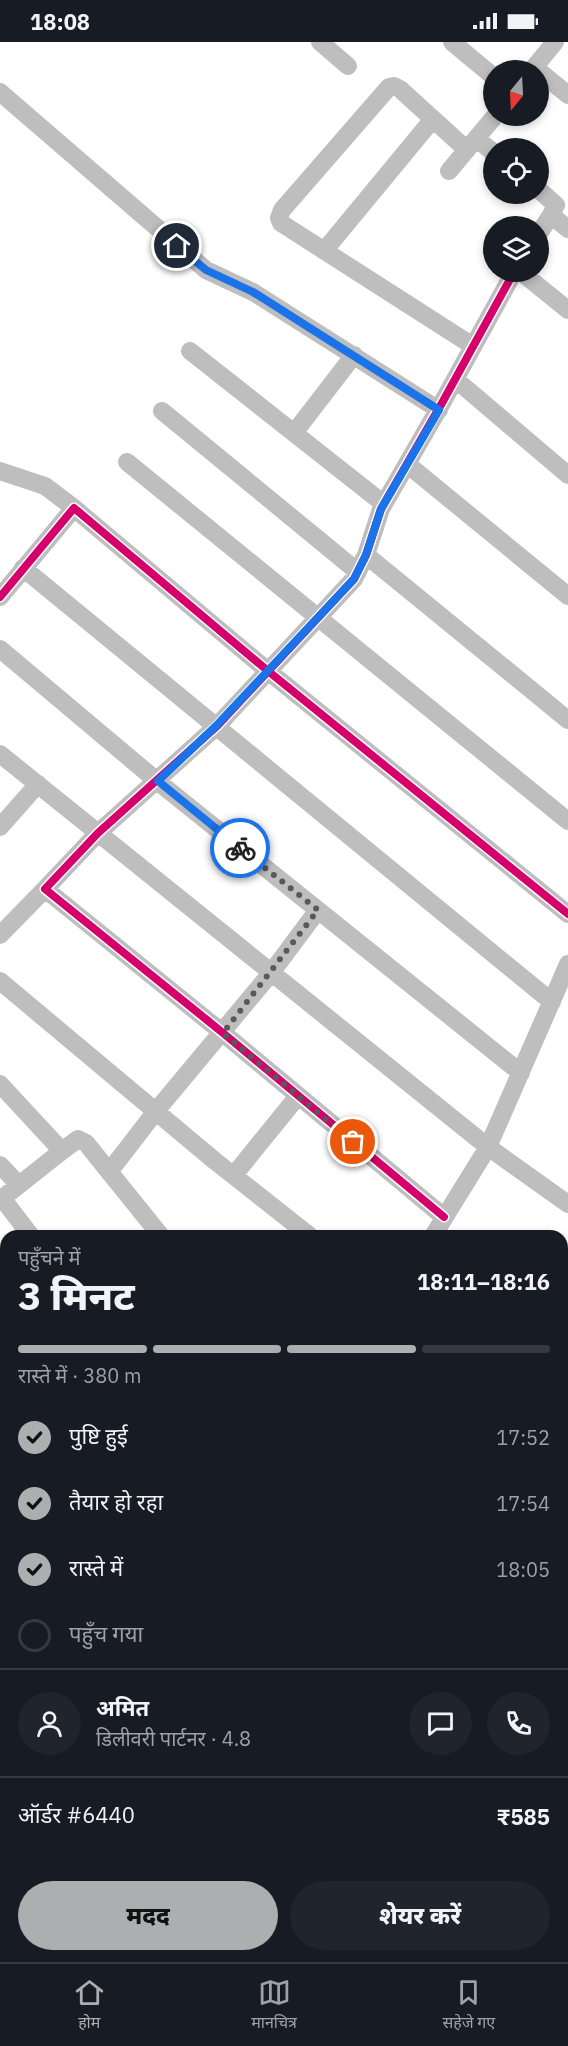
<!DOCTYPE html>
<html lang="hi">
<head>
<meta charset="utf-8">
<style>
  :root { --surface:#171b24; --page:#20242c; --text:#f1f3f6; --muted:#9ea1a6; --line:#363941; --accent:#adaeaf }
  body { margin:0; font-family:"IBM Plex Sans","Noto Sans Devanagari",sans-serif; background:var(--page); color:var(--text); height:100vh; display:flex; flex-direction:column; font-size:22px; white-space:nowrap }
  * { box-sizing:border-box; margin:0 }
  p { font-size:20px; color:var(--muted) }
  .icon { flex:none; width:33px; height:33px; fill:none; stroke:currentColor; stroke-width:2; stroke-linecap:round; stroke-linejoin:round }
  .map { position:relative; flex:1; overflow:hidden }
  .drawer { position:absolute; left:0px; top:1188px; width:568px; height:732px; display:flex; flex-direction:column; background:var(--surface); border-radius:18px 18px 0 0; box-shadow:0 3px 9px #0003 }
  .drawer>* { flex:none }
  .needle { width:39px; rotate:198deg }
  .controls { position:absolute; left:483px; top:18px; display:grid; gap:12px }
  .controls a { display:grid; place-items:center; width:66px; height:66px; border-radius:50%; background:var(--surface); box-shadow:0 3px 9px #0003; font-size:30px }
  .pin { position:absolute; display:grid; place-items:center; width:51px; height:51px; color:#fff; margin:-26px; border:3px solid #fff; border-radius:50%; box-shadow:0 2px 6px #0007 }
  .courier { position:absolute; display:grid; place-items:center; width:60px; height:60px; margin:-30px; border:4px solid #1a73e8; border-radius:50%; background:#fff; color:#222; box-shadow:0 2px 8px #0007 }
  .headline em { font-style:normal; font-weight:800 }
  .headline div { display:flex; flex-direction:column-reverse }
  .headline { display:flex; align-items:center; justify-content:space-between; height:102px; padding:0 18px }
  h1 { font-size:39px; font-weight:800; line-height:45px }
  .bar { display:grid; grid-template-columns:repeat(4,1fr); gap:9px 6px; align-content:center; height:72px; padding:0 18px }
  .bar i { height:8px; border-radius:4px; background:var(--line) }
  .bar .selected { background:var(--accent) }
  .bar p { grid-column:span 4 }
  .line { display:flex; align-items:center; gap:15px; padding:0 18px; border-top:2px solid var(--line) }
  .line div { flex:1 }
  .round { display:grid; place-items:center; flex:none; width:63px; height:63px; border-radius:32px; background:var(--page) }
  ol { padding:0 18px; list-style:none }
  li { display:flex; align-items:center; gap:18px; height:66px }
  li p { margin-inline-start:auto }
  li .icon { padding:6px; border-radius:50%; background:var(--accent); color:#111; stroke-width:4 }
  li:last-child { color:var(--muted) }
  li i { width:33px; height:33px; border:3px solid var(--line); border-radius:50% }
  .cta { display:flex; gap:12px; margin-top:auto; padding:12px 18px }
  .cta a { flex:1; height:69px; border-radius:36px; background:var(--accent); color:#111; font-size:24px; font-weight:800; line-height:69px; text-align:center }
  .cta a+a { background:var(--page); color:var(--text) }
  .status { display:flex; justify-content:space-between; align-items:center; height:42px; padding:0 30px; background:var(--surface); direction:ltr }
  .status svg { height:16px; fill:currentColor }
  .dock { display:flex; justify-content:space-around; align-items:center; height:84px; border-top:2px solid var(--line); background:var(--surface); font-size:16px; color:var(--muted) }
  .dock a { display:grid; justify-items:center; gap:3px }
  .dock .selected { color:var(--accent) }
  .map>svg:first-child { display:block }
  .lines { fill:none; stroke-linecap:round; stroke-linejoin:round }
  .minor { stroke:#bebebe; stroke-width:18 }
  .cycleway-casing { stroke:#fff; stroke-width:11 }
  .cycleway { stroke:#d6006c; stroke-width:8 }
  .done { stroke:#595959; stroke-width:6; stroke-dasharray:0 10.8 }
  .route { stroke:#1a73e8; stroke-width:8 }
</style>
</head>
<body>
<div class="status"><b>18:08</b><svg viewBox="0 0 49 12"><path d="M0 12V9h3v3zM5 12V6h3v6zM10 12V3h3v9zM15 12V0h3v12zM26 1h20v11H26zM47 4h2v5h-2z"/></svg></div>
<div class="map">
<svg width="568" height="1920" viewBox="0 0 568 1920">
  <rect width="100%" height="100%" fill="#fff"/>
  <g class="lines">
    <!-- minor -->
    <path class="minor" d="M320,0L348,24
      M452,0L494,35
      M534,25L568,53
      M532,28L555,0
      M0,50L206,228L253,250L439,368
      M477,97L494,111
      M467,108L400,47L394,44L389,45L282,168L279,176L281,181L473,304
      M449,129L495,74
      M538,147L556,163L551,173
      M538,193L551,173L568,187
      M324,209L433,77
      M521,230L568,268
      M190,309L384,462
      M455,337L568,433
      M162,369L358,530
      M294,391L354,313
      M127,420L568,779
      M407,422L568,554
      M0,429L45,444L74,466
      M366,513L568,678
      M23,526L552,960
      M0,555L74,466L268,629L568,872
      M0,607L157,739L521,1031
      M0,712L488,1105L568,1162
      M0,785L38,742
      M0,893L45,847
      M0,939L215,1119L310,1194
      M0,1042L62,1109L78,1097L86,1101L161,1194
      M0,1123L19,1143
      M109,1130L156,1069L271,931L318,868
      M234,1133L298,1054
      M2,1156L31,1194
      M0,1158L62,1109
      M444,1175L223,991L45,847L98,791L217,684L354,537L366,513L381,467L442,361L514,230
      M433,1194L488,1105L568,922
      M562,1260L568,1252
      M0,1285L6,1293
      M562,1361L568,1368
      M0,1413L6,1420
      M562,1486L568,1493
      M0,1540L6,1536
      M0,1661L6,1656
      M562,1667L568,1682
      M0,1751L6,1746
      M562,1797L568,1783
      M0,1816L6,1822
      M0,1864L6,1860
      M12,1914L14,1920
      M103,1914L118,1920
      M258,1920L260,1914
      M406,1920L408,1914
      M515,1920L518,1914"/>
    <defs>
      <path id="cycleway" d="M0,555L74,466L268,629L568,872
        M444,1175L223,991L45,847L98,791L217,684L354,537L366,513L381,467L442,361L514,230"/>
    </defs>
    <!-- cycleway casing -->
    <use href="#cycleway" class="cycleway-casing"/>
    <!-- cycleway -->
    <use href="#cycleway" class="cycleway"/>
  </g>
  <g class="lines">
    <!-- done -->
    <path class="done" d="M240,806L318,868L223,991L353,1100"/>
    <!-- route -->
    <path class="route" d="M177,204L206,228L253,250L439,368L381,467L366,513L354,537L216,684L158,739L240,806"/>
  </g>
</svg>
<div class="controls">
<a><svg class="needle" viewBox="-14 -14 28 28"><path d="M0-13l5 13h-10z" fill="#e53935"/><path d="M0 13l5-13h-10z" fill="#9ea1a6"/></svg></a>
<a><svg class="icon" aria-label="locate" viewBox="0 0 24 24"><circle cx="12" cy="12" r="6"/><path d="M12 2v4M12 18v4M2 12h4M18 12h4"/></svg></a>
<a><svg class="icon" aria-label="layers" viewBox="0 0 24 24"><path d="M12 4l9 5-9 5-9-5zM3 14l9 5 9-5"/></svg></a>
</div>
<div class="pin" style="left:353px;top:1100px;background:#ea580c"><svg class="icon" aria-label="bag" viewBox="0 0 24 24"><path d="M5 8h14l-1 12H6zM9 8a3 3 0 0 1 6 0"/></svg></div>
<div class="pin" style="left:177px;top:204px;background:#1f2937"><svg class="icon" aria-label="home" viewBox="0 0 24 24"><path d="M3 11l9-7 9 7M6 9v11h12V9"/></svg></div>
<div class="courier" style="left:240px;top:806px"><svg class="icon" aria-label="bike" viewBox="0 0 24 24"><circle cx="6" cy="16" r="4"/><circle cx="18" cy="16" r="4"/><path d="M6 16l4-8h5l3 8M10 8l3 8H6M13 5h3"/></svg></div>
<section class="drawer">
<div class="headline"><div><h1>3 मिनट</h1><p>पहुँचने में</p></div><em>18:11–18:16</em></div>
<div class="bar"><i class="selected"></i><i class="selected"></i><i class="selected"></i><i></i><p>रास्ते में · 380 m</p></div>
<ol>
<li><svg class="icon" aria-label="check" viewBox="0 0 24 24"><path d="M5 12l5 5 9-10"/></svg>पुष्टि हुई<p>17:52</p></li>
<li><svg class="icon" aria-label="check" viewBox="0 0 24 24"><path d="M5 12l5 5 9-10"/></svg>तैयार हो रहा<p>17:54</p></li>
<li><svg class="icon" aria-label="check" viewBox="0 0 24 24"><path d="M5 12l5 5 9-10"/></svg>रास्ते में<p>18:05</p></li>
<li><i></i>पहुँच गया</li>
</ol>
<div class="line" style="height:108px"><a class="round"><svg class="icon" aria-label="person" viewBox="0 0 24 24"><circle cx="12" cy="8" r="4"/><path d="M4 21q1-7 8-7t8 7"/></svg></a><div><b>अमित</b><p>डिलीवरी पार्टनर · 4.8</p></div><a class="round"><svg class="icon" aria-label="chat" viewBox="0 0 24 24"><path d="M4 5h16v11H9l-5 4z"/></svg></a><a class="round"><svg class="icon" aria-label="phone" viewBox="0 0 24 24"><path d="M5 4h4l2 5-3 2q2 4 5 5l2-3 5 2v4C11 20 4 13 5 4z"/></svg></a></div>
<div class="line" style="height:78px"><div>ऑर्डर #6440</div><b>₹585</b></div>
<div class="cta"><a>मदद</a><a>शेयर करें</a></div>
</section>
</div>
<nav class="dock">
<a class="selected"><svg class="icon" aria-label="home" viewBox="0 0 24 24"><path d="M3 11l9-7 9 7M6 9v11h12V9"/></svg>होम</a>
<a><svg class="icon" aria-label="map" viewBox="0 0 24 24"><path d="M3 6l6-2 6 2 6-2v14l-6 2-6-2-6 2zM9 4v14M15 6v14"/></svg>मानचित्र</a>
<a><svg class="icon" aria-label="saved" viewBox="0 0 24 24"><path d="M7 4h10v16l-5-4-5 4z"/></svg>सहेजे गए</a>
</nav>
</body>
</html>
